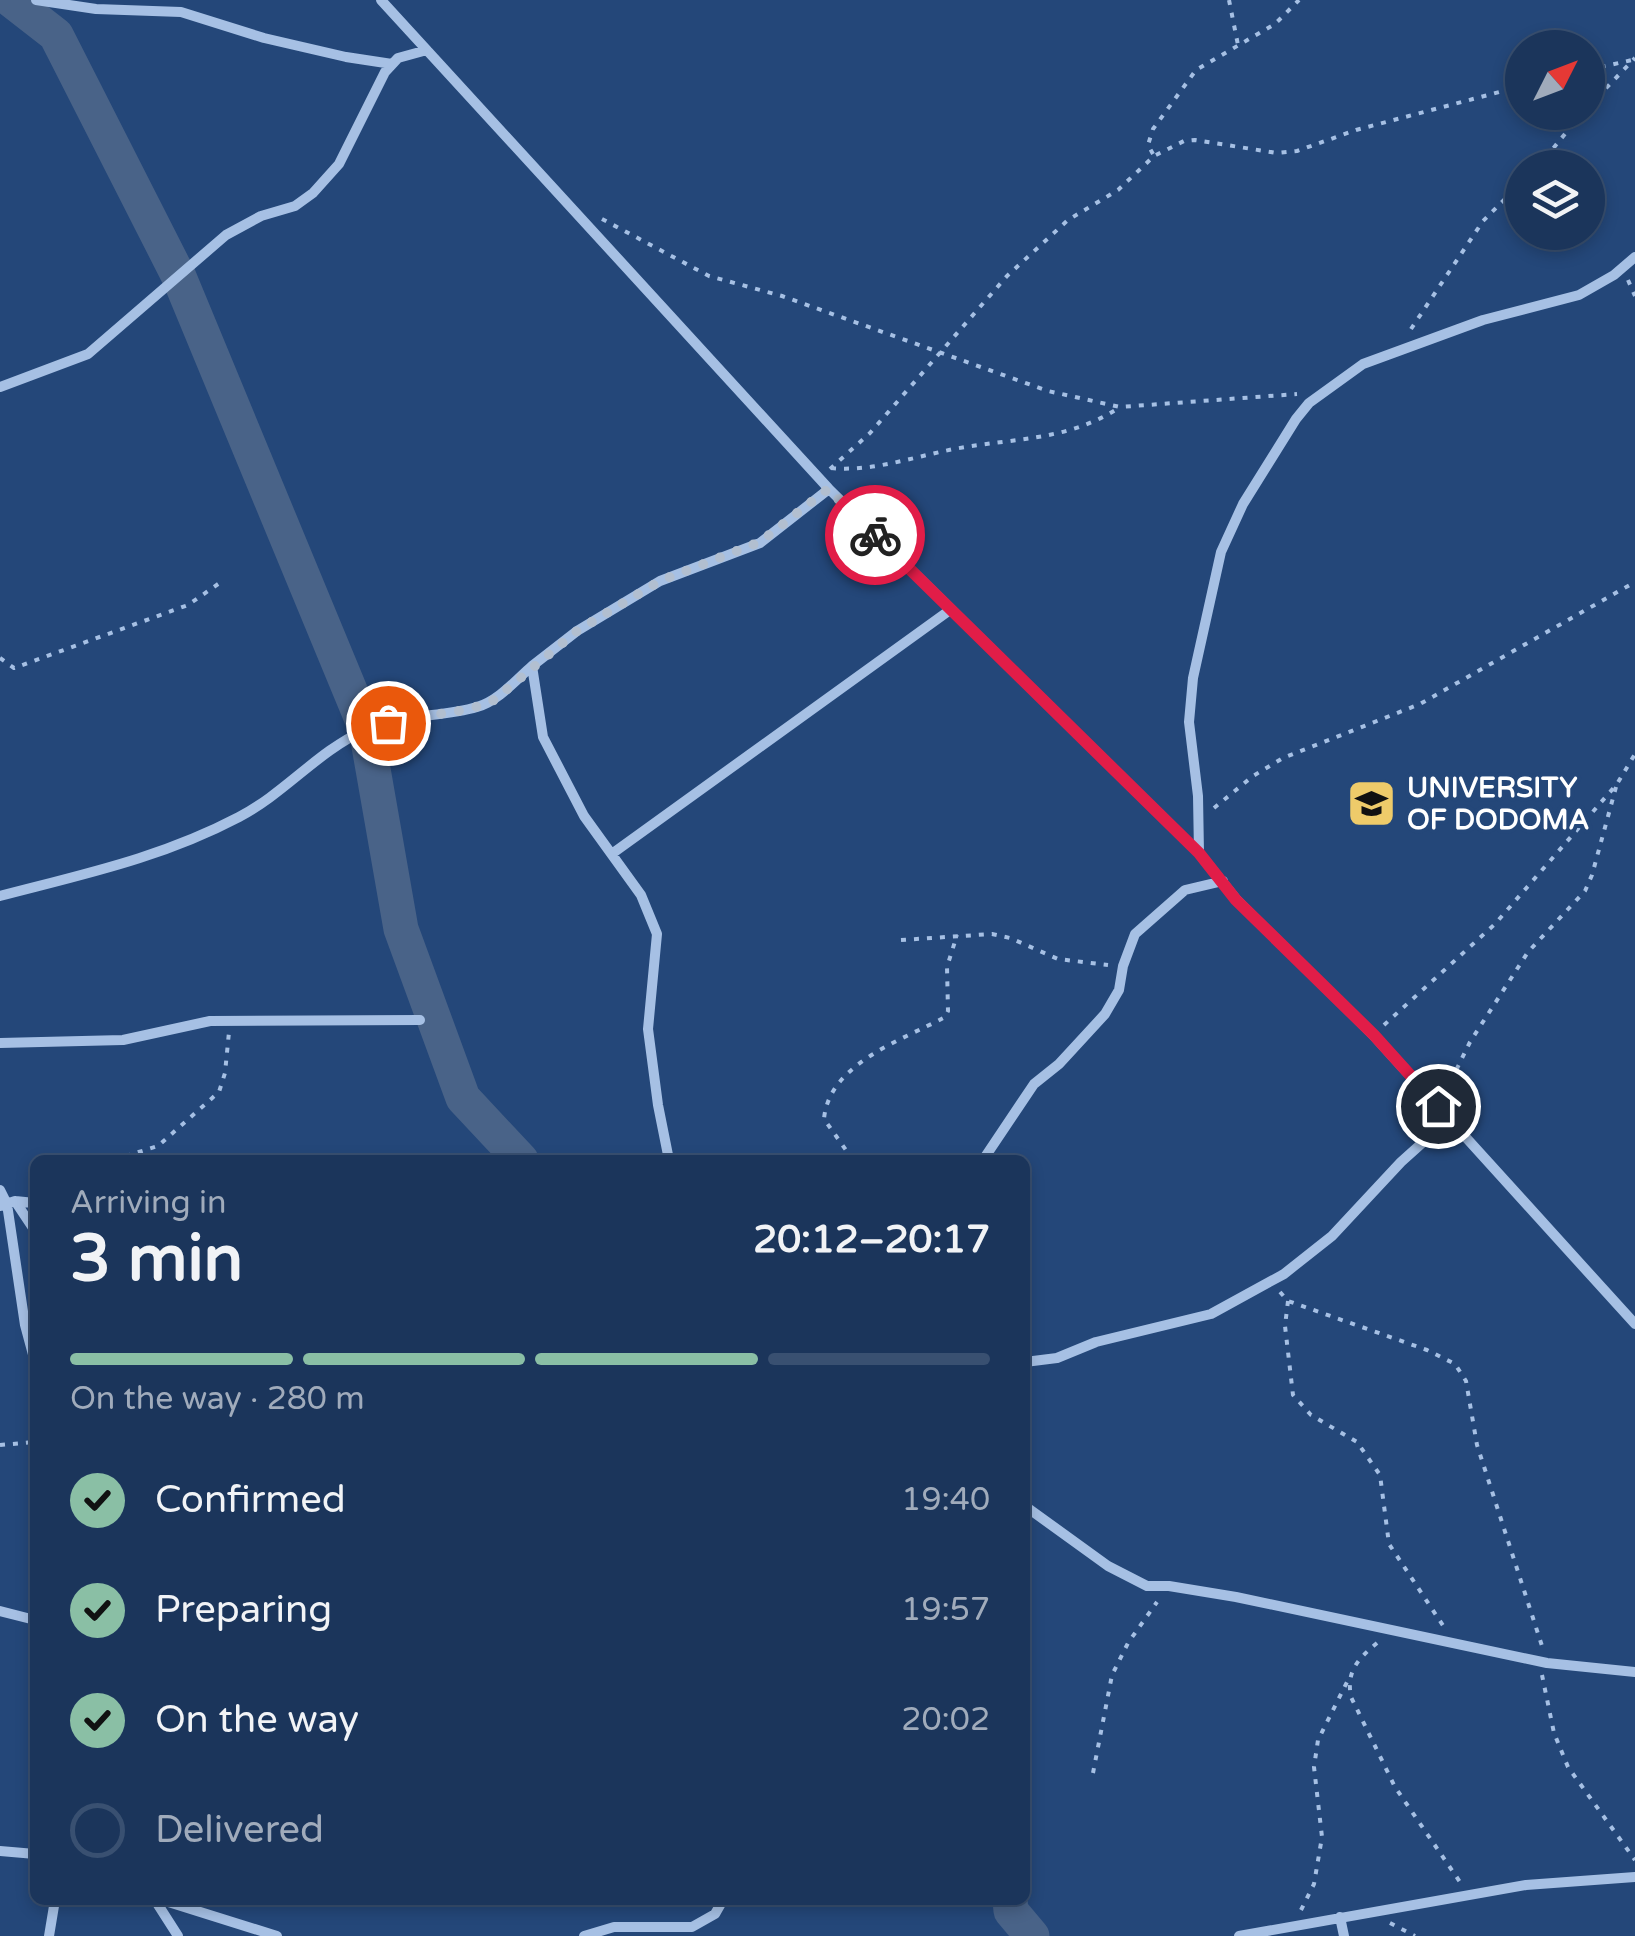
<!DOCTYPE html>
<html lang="en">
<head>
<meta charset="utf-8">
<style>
  :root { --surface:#1b355b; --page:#284064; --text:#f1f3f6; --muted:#a0abbb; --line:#395071; --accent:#8abfa5 }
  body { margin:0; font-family:"Varela Round",sans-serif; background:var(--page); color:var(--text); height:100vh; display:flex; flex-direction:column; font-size:38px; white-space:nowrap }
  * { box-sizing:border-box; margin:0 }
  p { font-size:32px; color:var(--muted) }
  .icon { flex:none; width:55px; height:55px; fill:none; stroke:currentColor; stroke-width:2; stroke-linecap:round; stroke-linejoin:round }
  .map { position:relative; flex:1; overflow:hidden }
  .side { position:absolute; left:30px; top:1155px; width:1000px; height:750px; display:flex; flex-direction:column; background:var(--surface); border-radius:15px; box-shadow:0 5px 15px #0003,0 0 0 2px var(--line) }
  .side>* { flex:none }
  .needle { width:65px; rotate:48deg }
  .buttons { position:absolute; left:1505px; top:30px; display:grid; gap:20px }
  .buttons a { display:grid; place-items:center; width:100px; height:100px; border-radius:50%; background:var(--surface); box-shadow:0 5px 15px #0003,0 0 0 2px var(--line); font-size:50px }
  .pin { position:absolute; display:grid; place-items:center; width:85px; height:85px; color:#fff; margin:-42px; border:5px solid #fff; border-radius:50%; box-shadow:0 2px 10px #0007 }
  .courier { position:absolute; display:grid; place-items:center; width:100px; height:100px; margin:-50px; border:8px solid #e11d48; border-radius:50%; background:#fff; color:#222; box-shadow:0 2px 12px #0007 }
  .summary em { font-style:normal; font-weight:800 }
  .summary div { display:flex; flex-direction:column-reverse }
  .summary { display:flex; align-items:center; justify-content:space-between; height:170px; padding:0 40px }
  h1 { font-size:65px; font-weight:800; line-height:75px }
  .bar { display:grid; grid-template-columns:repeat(4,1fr); gap:15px 10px; align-content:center; height:120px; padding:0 40px }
  .bar i { height:12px; border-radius:8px; background:var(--line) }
  .bar .on { background:var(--accent) }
  .bar p { grid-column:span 4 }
  ol { padding:0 40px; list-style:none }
  li { display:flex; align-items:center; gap:30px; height:110px }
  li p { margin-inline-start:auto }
  li .icon { padding:10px; border-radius:50%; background:var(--accent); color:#111; stroke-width:4 }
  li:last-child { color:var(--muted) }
  li i { width:55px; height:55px; border:5px solid var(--line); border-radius:50% }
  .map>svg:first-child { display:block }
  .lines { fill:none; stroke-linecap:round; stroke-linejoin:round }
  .river { stroke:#496388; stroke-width:35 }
  .path { stroke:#a6c0e4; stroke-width:4; stroke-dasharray:5 8; stroke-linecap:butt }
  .minor { stroke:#a6c0e4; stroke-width:10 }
  .done { stroke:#b2bfd0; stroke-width:10; stroke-dasharray:0 18 }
  .route { stroke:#e11d48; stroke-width:12 }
  .labels { text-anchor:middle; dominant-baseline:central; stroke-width:8; stroke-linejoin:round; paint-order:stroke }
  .poi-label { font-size:28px; font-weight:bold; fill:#fff; stroke:#244779; text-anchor:start }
</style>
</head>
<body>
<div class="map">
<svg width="1635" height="1936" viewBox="0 0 1635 1936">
  <rect width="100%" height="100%" fill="#244779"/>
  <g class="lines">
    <!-- river -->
    <path class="river" d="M11,0L56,35L179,277L366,729L401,929L463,1098L521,1160
      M1010,1900L1011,1911L1032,1936"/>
    <!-- path -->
    <path class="path" d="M1229,0L1238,45
      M1588,70L1632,60
      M1588,107L1635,58
      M1153,154L1148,145L1153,129L1196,70L1275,24L1299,0
      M1537,168L1583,112
      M602,219L709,276L782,296L1048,391L1120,407L1297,394
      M1628,280L1635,296
      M1411,329L1483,221L1522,182
      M831,468C872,472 913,457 954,449C1013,438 1069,441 1120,407
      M830,469L870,433L1007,276L1068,220L1118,190L1154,156L1184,141L1195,140L1277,153L1297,151L1356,130L1522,86
      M0,658L14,668L188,605L221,582
      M1214,808L1253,776L1283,758L1420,704L1635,582
      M901,940L992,934L1010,938L1058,959L1108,965
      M1384,1025L1495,924L1617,784L1635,754
      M1445,1093L1470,1042L1528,952L1585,891L1592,875L1616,787
      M113,1160L158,1146L219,1092L225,1073L229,1032
      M853,1160L824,1119C829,1063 903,1040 945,1017L948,1011L947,967L957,935
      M1280,1292L1288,1301L1427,1350L1455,1364L1466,1381L1477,1445L1543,1649
      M1288,1301L1285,1326L1293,1395L1311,1415L1357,1442L1380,1475L1389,1544L1444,1627
      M0,1445L35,1442
      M1377,1643C1358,1659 1346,1671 1351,1697L1395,1787L1460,1882
      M1542,1675L1554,1733L1568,1767L1635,1860
      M1093,1773L1112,1675L1128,1643L1157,1602
      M1301,1910L1314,1884L1322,1837L1314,1767L1318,1740L1347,1682
      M1390,1923L1415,1936"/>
    <!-- minor -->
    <path class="minor" d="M36,0L96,9L181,12L264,38L346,57L392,64
      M381,0L829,489L1199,853L1236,899L1373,1035L1635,1324
      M0,387L88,354L226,235L261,216L295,206L313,193L339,164L385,72L398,58L427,50
      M613,853L950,610
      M1199,853L1198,796L1189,722L1193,678L1221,552L1243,504L1296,419L1309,403L1363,364L1483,320L1579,295L1614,275L1635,257
      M0,896C84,874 161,858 239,817C285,793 318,751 365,730C401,713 440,718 477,707C498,701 515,681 532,666
      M0,1043L123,1040L210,1021L420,1020
      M669,1160L658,1105L648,1029L657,934L641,895L584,816L543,737L532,666L577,631L660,581L760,543L829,489
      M983,1160L1034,1084L1059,1064L1105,1014L1119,990L1123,966L1135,934L1185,890L1223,881
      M0,1190L7,1204L25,1325L35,1362
      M15,1201L35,1231
      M0,1206L15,1201L35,1203
      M1025,1362L1057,1358L1096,1342L1211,1314L1284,1274L1332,1236L1401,1162L1450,1118
      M1025,1506L1108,1566L1147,1586H1169L1236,1597L1547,1663L1635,1672
      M0,1611L35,1620
      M0,1851L35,1854
      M155,1900L178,1936
      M162,1900L277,1936
      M1340,1917L1344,1936
      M49,1936L55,1900
      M584,1936L614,1927H692L715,1914L723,1900
      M1239,1936L1526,1885L1635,1877"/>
  </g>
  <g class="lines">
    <!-- done -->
    <path class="done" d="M388,723C422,713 461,716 494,700L577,631L660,581L760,542L828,489L875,535"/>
    <!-- route -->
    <path class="route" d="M875,535L1199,853L1236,900L1374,1035L1438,1106"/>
  </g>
  <!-- icons -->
  <defs>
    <symbol id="university-square" viewBox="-11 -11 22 22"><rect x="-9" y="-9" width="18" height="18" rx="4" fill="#eecb6a" stroke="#244779"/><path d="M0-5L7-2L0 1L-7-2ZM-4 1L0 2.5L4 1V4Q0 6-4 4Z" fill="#111"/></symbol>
  </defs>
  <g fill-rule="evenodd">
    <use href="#university-square" x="1344" y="776" width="55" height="55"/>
  </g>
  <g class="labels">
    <!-- poi labels -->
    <g class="poi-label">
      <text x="1407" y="788">UNIVERSITY<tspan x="1407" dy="32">OF DODOMA</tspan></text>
    </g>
  </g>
</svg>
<div class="buttons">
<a><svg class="needle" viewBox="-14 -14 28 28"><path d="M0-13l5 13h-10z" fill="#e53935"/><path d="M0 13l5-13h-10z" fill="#a0abbb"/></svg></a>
<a><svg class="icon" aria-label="layers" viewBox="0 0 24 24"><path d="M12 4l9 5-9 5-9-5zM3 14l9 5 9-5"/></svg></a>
</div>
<div class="pin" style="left:388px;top:723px;background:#ea580c"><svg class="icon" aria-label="bag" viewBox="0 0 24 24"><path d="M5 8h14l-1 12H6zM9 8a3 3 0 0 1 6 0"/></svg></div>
<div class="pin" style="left:1438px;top:1106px;background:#1f2937"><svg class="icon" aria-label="home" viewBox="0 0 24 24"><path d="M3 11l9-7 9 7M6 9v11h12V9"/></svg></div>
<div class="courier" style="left:875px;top:535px"><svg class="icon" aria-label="bike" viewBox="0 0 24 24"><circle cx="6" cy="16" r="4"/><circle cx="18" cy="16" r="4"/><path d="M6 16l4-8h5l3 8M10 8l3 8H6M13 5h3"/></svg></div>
<section class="side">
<div class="summary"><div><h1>3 min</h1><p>Arriving in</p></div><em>20:12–20:17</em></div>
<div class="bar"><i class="on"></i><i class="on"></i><i class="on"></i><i></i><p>On the way · 280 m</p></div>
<ol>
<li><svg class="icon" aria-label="check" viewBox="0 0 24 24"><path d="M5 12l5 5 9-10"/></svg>Confirmed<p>19:40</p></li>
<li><svg class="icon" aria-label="check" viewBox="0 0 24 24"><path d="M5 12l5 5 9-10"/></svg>Preparing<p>19:57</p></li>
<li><svg class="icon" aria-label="check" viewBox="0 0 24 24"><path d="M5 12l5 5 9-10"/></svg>On the way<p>20:02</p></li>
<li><i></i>Delivered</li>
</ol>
</section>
</div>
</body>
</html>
